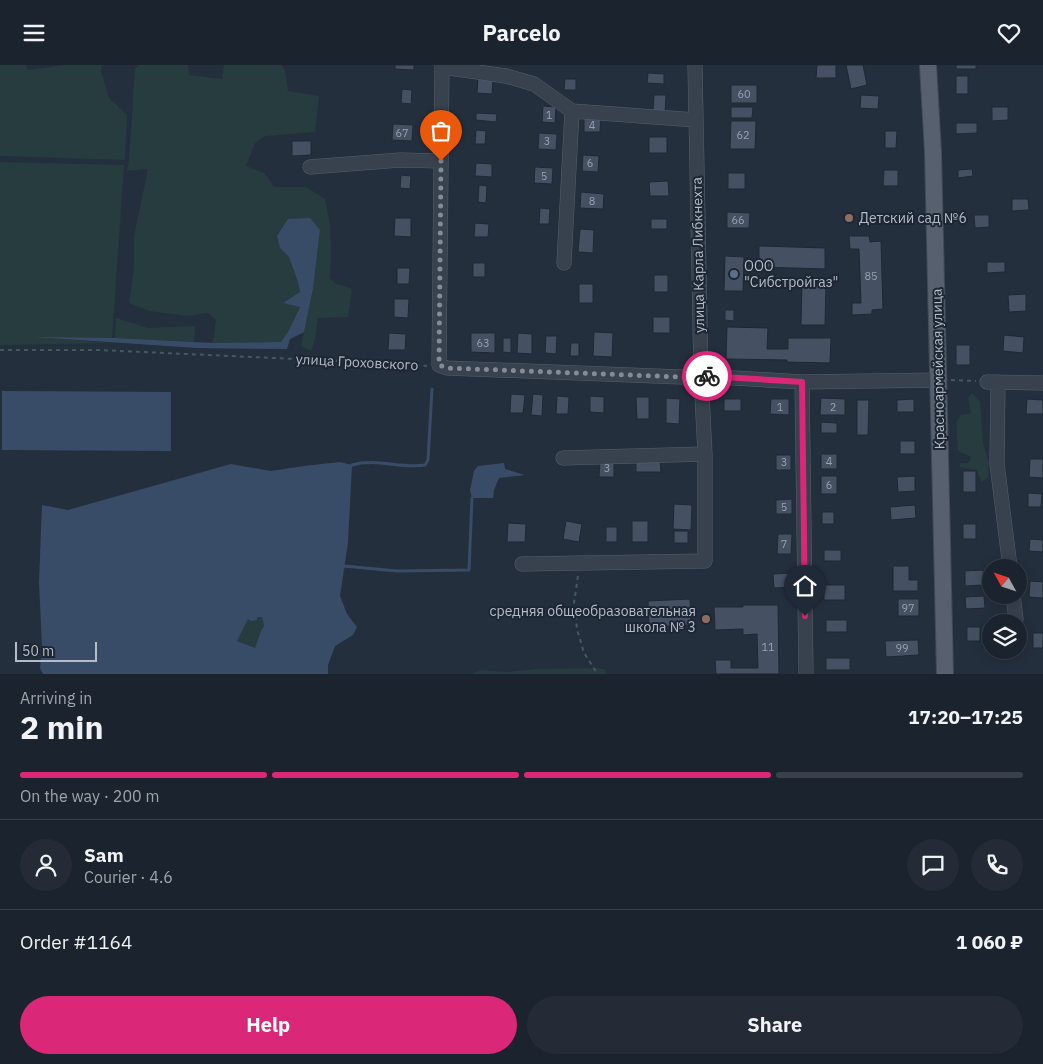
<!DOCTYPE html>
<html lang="en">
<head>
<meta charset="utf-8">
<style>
  :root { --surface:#1b232e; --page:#242b36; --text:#f1f3f6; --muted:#a0a4aa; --line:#39404a; --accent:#db2777 }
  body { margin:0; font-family:"IBM Plex Sans",sans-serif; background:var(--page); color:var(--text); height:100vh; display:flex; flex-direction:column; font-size:19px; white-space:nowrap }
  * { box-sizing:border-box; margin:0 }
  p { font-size:16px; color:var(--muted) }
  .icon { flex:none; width:28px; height:28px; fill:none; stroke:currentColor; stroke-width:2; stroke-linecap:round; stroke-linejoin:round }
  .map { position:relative; height:609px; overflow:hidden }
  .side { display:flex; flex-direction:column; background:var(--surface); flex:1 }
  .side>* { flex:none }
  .needle { width:32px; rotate:310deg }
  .fabs { position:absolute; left:982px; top:494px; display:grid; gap:10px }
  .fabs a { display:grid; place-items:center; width:45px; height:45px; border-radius:50%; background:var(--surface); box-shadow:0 2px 12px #0003,0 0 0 1px var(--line); font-size:25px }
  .scale { position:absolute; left:15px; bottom:12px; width:82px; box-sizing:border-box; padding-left:5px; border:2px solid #b4bcc9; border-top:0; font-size:14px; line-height:18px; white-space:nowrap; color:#b4bcc9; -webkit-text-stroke:4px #1d2633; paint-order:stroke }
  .pin { position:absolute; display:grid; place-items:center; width:42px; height:42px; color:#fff; margin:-51px -21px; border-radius:50% 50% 50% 0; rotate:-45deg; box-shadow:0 0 5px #0007 }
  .pin .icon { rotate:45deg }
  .courier { position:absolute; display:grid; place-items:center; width:50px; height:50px; margin:-25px; border:4px solid #db2777; border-radius:50%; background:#fff; color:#222; box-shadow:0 1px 6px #0007 }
  .head em { font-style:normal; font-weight:800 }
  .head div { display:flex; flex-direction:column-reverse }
  .head { display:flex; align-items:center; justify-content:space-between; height:85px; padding:0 20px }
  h1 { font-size:32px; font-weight:800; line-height:38px }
  .bar { display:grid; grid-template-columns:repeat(4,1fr); gap:8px 5px; align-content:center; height:60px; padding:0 20px }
  .bar i { height:6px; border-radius:4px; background:var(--line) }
  .bar .on { background:var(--accent) }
  .bar p { grid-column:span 4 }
  .line { display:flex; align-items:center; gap:12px; padding:0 20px; border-top:1px solid var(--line) }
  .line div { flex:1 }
  .round { display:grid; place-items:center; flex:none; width:52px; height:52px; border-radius:26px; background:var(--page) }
  .action { display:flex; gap:10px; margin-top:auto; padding:10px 20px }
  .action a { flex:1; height:58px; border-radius:30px; background:var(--accent); color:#fff; font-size:20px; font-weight:800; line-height:58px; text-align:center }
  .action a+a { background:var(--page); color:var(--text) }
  header { display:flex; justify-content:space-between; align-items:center; height:65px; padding:0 20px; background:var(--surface); font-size:22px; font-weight:800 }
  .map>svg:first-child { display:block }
  .green { fill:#263c3f }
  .water { fill:#394c67; fill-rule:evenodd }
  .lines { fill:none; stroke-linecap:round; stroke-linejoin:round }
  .stream { stroke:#394c67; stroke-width:3 }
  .building { fill:#455162; stroke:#1f2835 }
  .minor-casing { stroke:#565f6c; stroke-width:15 }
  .major-casing { stroke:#414a57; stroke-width:18 }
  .path { stroke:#44595c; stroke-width:2; stroke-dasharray:4 4; stroke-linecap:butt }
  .minor { stroke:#38414e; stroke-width:14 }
  .major { stroke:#56606e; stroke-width:16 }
  .done { stroke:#828b98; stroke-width:5; stroke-dasharray:0 9 }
  .route { stroke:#db2777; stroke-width:6 }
  .education-dot { fill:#8d6e63; stroke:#1d2633; stroke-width:2 }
  .service-dot { fill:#5c6f8a; stroke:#1d2633; stroke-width:2 }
  .labels { text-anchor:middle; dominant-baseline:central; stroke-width:4; stroke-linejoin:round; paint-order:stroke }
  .number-label { font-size:11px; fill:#98a1af }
  .poi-label { font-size:14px; fill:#b4bcc9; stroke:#1d2633; text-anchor:start }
  .street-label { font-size:14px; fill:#b4bcc9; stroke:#1d2633 }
</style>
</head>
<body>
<header><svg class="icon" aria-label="menu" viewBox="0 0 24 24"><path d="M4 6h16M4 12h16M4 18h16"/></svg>Parcelo<svg class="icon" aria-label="heart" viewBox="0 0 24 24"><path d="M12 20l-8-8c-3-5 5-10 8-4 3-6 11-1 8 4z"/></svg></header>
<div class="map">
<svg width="1043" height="609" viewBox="0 0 1043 609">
  <rect width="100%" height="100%" fill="#242f3e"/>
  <!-- green -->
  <path class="green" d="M0,0H26L28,5L64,0H102L101,6L109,33L127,50L125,95L0,91Z
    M139,0H188L189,10L222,14L224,0H282L285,6L288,26L319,31L315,67L265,71L255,78L246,101L264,108L274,122H306L325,134L330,159L331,190L330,213L334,218L352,224L348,252L318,253L315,274L311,286L301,281L313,224L320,165L280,183L289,192L298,217L300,228L284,238L300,241L289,265L281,277L213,278L216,255L208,248L188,251L149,246L129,238L134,204V171L148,104L127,106L129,95L135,4Z
    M0,97L124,100L112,274L47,273L111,278L0,280Z
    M116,253L148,263L195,261L194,277L115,273Z
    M972,328L980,337L983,378L989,399L988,413L981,417L977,405L960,402V398H969L971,392L958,386L956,357L961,350L971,348L968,333Z
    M257,552H262L264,561C260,566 258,576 255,583L237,576L248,553Z
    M594,603L604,604L607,609H471L481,605L507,607L538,604Z"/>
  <!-- water -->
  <path class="water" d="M310,153L320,165L313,224L304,267L290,274L287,284L197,283L34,272L115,273L213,278L281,277L289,265L300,242L283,238L300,227L298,217L289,192L280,183L277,171L288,154Z
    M2,326L171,327V386L2,385Z
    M340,397L352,400L348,477L340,531L347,549L357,562L353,570L335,581L328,600V609H43L40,603L42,581L39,518L42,440L68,445L231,399L271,406L304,401ZM257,552H262L264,561C260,566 258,576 255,583L237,576L248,554L251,556L257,555Z
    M504,398L505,404L525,410L499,413L494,425L493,433H472L470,425L474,406L478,401Z"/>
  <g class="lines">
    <!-- stream -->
    <path class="stream" d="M352,400C376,393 401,404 425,400L428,395L432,324
      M344,501L397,506L469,505L472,433"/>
  </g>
  <!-- building -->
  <path class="building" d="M395,0H414V5L395,4Z
    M817,0H836V13H816Z
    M846,0H863L867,20L851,24Z
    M956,0H976V4H956Z
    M648,8L664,9V19L647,18Z
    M956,11H968V29H956Z
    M478,13L493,14L492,29L477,28Z
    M565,14H576V25H564Z
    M731,20H757V38H731Z
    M402,24L412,25L411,39L401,38Z
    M654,30H666L665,47L653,46Z
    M861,30L879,31L878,44L860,43Z
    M543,41L556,42L555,58L542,57Z
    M731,42H753L752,53H731Z
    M992,42H1008V55L992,56Z
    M476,48L497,49L496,57L476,55Z
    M584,52H601L600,67H584Z
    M731,56H756L755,84H730Z
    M956,58H977V68L956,69Z
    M393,59L413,60L412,76L392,75Z
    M476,65L486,66L485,79H475Z
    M885,66H897L896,83H885Z
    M539,68L557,69L556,85L538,84Z
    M649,72H667V88H649Z
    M292,76H311V90L292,91Z
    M583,90L599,91L598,107L582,106Z
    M476,98L492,99V112L475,111Z
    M535,102L553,103L552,119L534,118Z
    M972,104L973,111L958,113V105Z
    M884,105H898V121H883Z
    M728,108H745V124H728Z
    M401,110L411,111L410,124L400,123Z
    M668,116L669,131H650L649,117Z
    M479,120L487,121L486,138L478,137Z
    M581,127L604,129L603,144L580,143Z
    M1012,134H1028L1029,145L1012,146Z
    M540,143L550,144L549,159H539Z
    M727,147L750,148L749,163H727Z
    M974,150H989V162L975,163Z
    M395,153H411V172L394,171Z
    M651,154H667V164H651Z
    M475,158L489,159L488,172H474Z
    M580,164L594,165L593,188L578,187Z
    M849,171H869L870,177L881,176L883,244L872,245V249L852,250V238H861L859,184H850Z
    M759,181L825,183V204L759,202Z
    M725,191L744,192L743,226H724Z
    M987,197H1005V207L987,208Z
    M473,198H485V212H473Z
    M397,203H410L409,219H397Z
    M654,210H668V227H654Z
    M802,218L826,219L825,260H801Z
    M579,219H593V238H579Z
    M1026,229V246L1009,247L1008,230Z
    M394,234H409L408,253L394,252Z
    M725,245H734V256L725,255Z
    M653,252H670V268H653Z
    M727,262L768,263L767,284H788V273H831L830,298L787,297V295L726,294Z
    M594,267L613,268L612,292L593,291Z
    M389,268L406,269L405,285H388Z
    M471,268H495V288L471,287Z
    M518,268L532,269V289L517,288Z
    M1004,270L1024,272L1023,288L1003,286Z
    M546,271H557L556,289L545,288Z
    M503,273H511V288L503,287Z
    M571,278H579V291H570Z
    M956,280H970V300H956Z
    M511,329L525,330L523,348H510Z
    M533,329L543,330L542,351L531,350Z
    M557,331L569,332L568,349H556Z
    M590,331L604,332V348L590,347Z
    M636,332H649V354H637Z
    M666,333L680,334L679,359L666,358Z
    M821,333L845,334V350H820Z
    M724,334H741V346H724Z
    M771,334H789V350L770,349Z
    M914,334V347H897V335Z
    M1027,334L1043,335V349H1026Z
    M857,335H869L868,370H857Z
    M821,357L837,358V368H821Z
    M900,376H915V389H900Z
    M821,389H837V404H821Z
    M776,390H791V405H776Z
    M1030,394H1043V413L1029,412Z
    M600,395H614V412H599Z
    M636,395H660L661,407H636Z
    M963,406H976V427H963Z
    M821,411H837V429H821Z
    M915,411V426L898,427L897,412Z
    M1028,428L1042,429L1041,442H1028Z
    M792,434V449H776V435Z
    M674,439L692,440L691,465L673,464Z
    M915,440L916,453L891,455L890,442Z
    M822,447H834V459H822Z
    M566,456L582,459L579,477L563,474Z
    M632,456H648V477H632Z
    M508,458L526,459L525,477H507Z
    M963,459H976V474H963Z
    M606,462H617V477H606Z
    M674,466H688V478H674Z
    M778,469H792L791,489H777Z
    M1030,474L1043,475V487L1029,486Z
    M824,485H841V496H824Z
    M893,501H909V515H918V526H893Z
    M983,505L984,520L965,521V506Z
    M793,508V522L774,523L773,509Z
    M1030,516L1043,517V533L1029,532Z
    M824,520H845V535H824Z
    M984,531L985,543L966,544L965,532Z
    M690,534L691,560L649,562L648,536Z
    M898,534H919V551H898Z
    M743,540H778L779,609H716L715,595H731V603H758L757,569L743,570V564L715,565L714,542H743Z
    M826,555H847V567H826Z
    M967,562H980V576H967Z
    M1033,568H1043V583H1033Z
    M918,575L919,590L886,592L885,576Z
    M826,593H850V605H826Z"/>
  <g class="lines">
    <defs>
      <path id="minor" d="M442,0L439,300L447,303L681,312L701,311L802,317L938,315
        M442,2L506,11L534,19L572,46L696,55
        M310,102L400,95L441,96
        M564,198L572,46
        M802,317L806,609
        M987,317L1043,318
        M998,317L997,399L1010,502
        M563,393L705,389
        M522,499L705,496V389L701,311L695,0
        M1013,530L1016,554"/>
      <path id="major" d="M928,0L933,87L945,609"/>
    </defs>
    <!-- minor casing -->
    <use href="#minor" class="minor-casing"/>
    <!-- major casing -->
    <use href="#major" class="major-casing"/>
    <!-- path -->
    <path class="path" d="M0,285H99L361,297L427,301
      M951,315L976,316
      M578,511L574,538L577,564L584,588L595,605L594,609"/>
    <!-- minor -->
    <use href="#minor" class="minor"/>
    <!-- major -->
    <use href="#major" class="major"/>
  </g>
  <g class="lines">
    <!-- done -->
    <path class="done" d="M441,96L439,300L447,303L681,312L707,311"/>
    <!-- route -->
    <path class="route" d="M707,311L802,317L805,551"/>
  </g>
  <!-- markers -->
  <g class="education-dot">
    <circle cx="849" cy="153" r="5"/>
    <circle cx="706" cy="554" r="5"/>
  </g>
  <circle class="service-dot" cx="734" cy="209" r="5"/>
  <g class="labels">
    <!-- number labels -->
    <g class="number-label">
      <text x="744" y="29">60</text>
      <text x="549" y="50">1</text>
      <text x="592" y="60">4</text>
      <text x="402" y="68">67</text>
      <text x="743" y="70">62</text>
      <text x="547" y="76">3</text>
      <text x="590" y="98">6</text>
      <text x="544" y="111">5</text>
      <text x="592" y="136">8</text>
      <text x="738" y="155">66</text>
      <text x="871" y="211">85</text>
      <text x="483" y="278">63</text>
      <text x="780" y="342">1</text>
      <text x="833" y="342">2</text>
      <text x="829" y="396">4</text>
      <text x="784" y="397">3</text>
      <text x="607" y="403">3</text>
      <text x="829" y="420">6</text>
      <text x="784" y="442">5</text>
      <text x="784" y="479">7</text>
      <text x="908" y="543">97</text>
      <text x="768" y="582">11</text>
      <text x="902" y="583">99</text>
    </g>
    <!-- poi labels -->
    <g class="poi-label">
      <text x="859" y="153">Детский сад №6</text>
      <text x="744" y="201">ООО<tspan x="744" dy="16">"Сибстройгаз"</tspan></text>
      <text x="696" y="546" text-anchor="end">средняя общеобразовательная<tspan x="696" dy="16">школа № 3</tspan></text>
    </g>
    <!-- street labels -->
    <g class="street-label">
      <text transform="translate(698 190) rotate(-91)">улица Карла Либкнехта</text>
      <text transform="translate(357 297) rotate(3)">улица Гроховского</text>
      <text transform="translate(938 304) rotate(-91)">Красноармейская улица</text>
    </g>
  </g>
</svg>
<div class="fabs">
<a><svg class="needle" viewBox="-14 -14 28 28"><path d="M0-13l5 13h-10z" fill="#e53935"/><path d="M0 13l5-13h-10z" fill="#a0a4aa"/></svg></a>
<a><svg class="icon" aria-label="layers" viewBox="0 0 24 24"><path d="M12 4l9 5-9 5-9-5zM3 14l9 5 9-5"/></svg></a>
</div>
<div class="scale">50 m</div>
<div class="pin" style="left:441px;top:96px;background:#ea580c"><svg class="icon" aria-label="bag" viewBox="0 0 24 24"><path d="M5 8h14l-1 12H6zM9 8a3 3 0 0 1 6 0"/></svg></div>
<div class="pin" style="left:805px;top:551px;background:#1f2937"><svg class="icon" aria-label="home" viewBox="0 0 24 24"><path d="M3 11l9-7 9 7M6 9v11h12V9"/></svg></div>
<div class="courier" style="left:707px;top:311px"><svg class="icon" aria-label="bike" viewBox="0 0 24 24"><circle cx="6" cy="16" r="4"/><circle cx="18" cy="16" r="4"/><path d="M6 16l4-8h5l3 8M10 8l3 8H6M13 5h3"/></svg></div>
</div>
<section class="side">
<div class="head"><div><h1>2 min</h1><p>Arriving in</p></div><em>17:20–17:25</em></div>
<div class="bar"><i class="on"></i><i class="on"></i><i class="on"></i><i></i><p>On the way · 200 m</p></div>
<div class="line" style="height:90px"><a class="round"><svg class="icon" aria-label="person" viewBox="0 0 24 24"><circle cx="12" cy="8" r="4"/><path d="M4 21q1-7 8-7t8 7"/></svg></a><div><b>Sam</b><p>Courier · 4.6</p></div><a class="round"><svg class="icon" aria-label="chat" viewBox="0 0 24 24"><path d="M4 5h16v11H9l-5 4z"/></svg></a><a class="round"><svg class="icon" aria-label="phone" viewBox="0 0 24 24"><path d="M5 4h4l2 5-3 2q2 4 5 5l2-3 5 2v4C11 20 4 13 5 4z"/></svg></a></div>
<div class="line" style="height:65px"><div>Order #1164</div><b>1 060 ₽</b></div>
<div class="action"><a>Help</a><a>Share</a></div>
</section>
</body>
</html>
